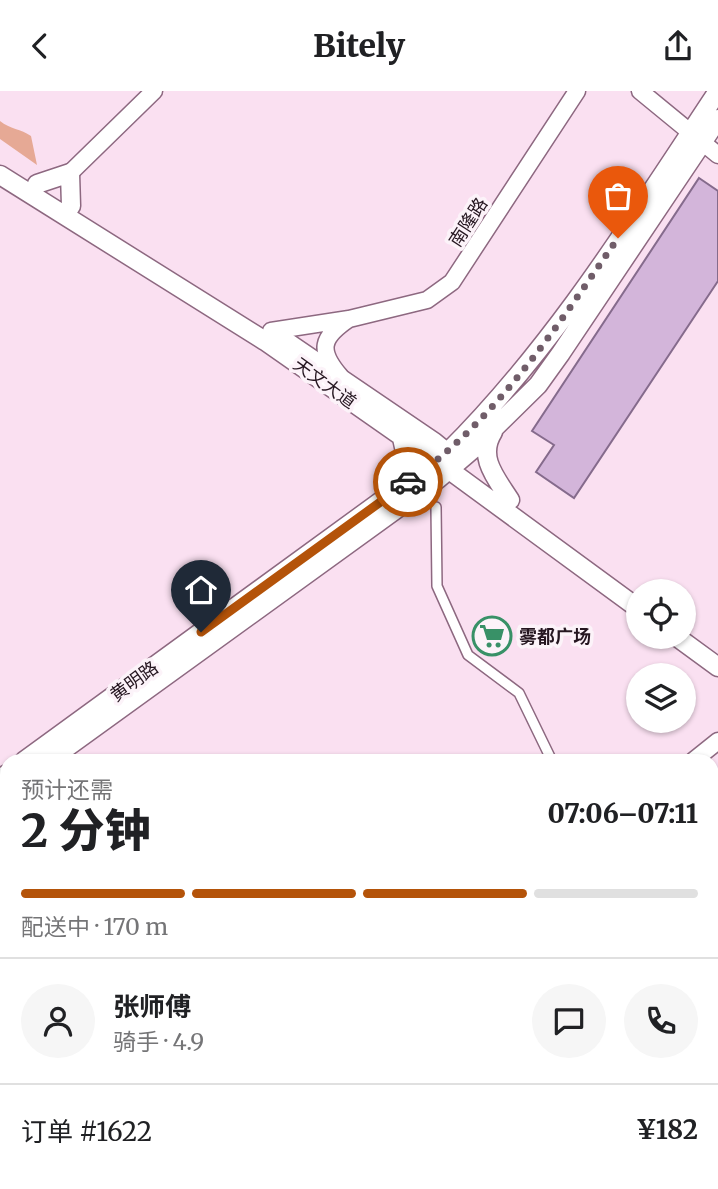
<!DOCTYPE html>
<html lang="zh">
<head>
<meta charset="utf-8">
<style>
  :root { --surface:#fff; --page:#f6f6f6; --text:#202124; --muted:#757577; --line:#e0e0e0; --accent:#b45309 }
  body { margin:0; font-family:Merriweather,"Noto Sans SC",serif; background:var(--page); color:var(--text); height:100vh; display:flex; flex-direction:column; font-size:26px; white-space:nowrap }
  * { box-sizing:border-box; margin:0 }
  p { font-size:23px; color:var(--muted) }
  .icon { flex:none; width:38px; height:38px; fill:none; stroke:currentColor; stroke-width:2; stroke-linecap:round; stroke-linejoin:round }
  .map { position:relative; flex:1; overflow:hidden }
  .panel { position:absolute; left:0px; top:663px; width:719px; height:436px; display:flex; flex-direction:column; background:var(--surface); border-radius:21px 21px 0 0; box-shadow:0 2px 5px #0004 }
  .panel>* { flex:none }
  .buttons { position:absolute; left:626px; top:488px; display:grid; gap:14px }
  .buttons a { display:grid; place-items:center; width:70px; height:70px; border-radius:50%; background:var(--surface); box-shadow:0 2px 5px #0004; font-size:35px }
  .pin { position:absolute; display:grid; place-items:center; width:60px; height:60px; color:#fff; margin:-72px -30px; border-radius:50% 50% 50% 0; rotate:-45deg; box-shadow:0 0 7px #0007 }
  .pin .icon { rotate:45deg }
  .courier { position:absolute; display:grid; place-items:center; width:70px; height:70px; margin:-35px; border:5px solid #b45309; border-radius:50%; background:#fff; color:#222; box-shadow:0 2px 9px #0007 }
  .overview em { font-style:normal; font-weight:800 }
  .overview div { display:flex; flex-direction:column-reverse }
  .overview { display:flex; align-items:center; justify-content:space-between; height:119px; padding:0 21px }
  h1 { font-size:46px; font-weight:800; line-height:52px }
  .bar { display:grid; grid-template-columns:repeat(4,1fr); gap:10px 7px; align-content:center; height:84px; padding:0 21px }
  .bar i { height:9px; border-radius:5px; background:var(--line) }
  .bar .on { background:var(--accent) }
  .bar p { grid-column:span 4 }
  .line { display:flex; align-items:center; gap:18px; padding:0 21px; border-top:2px solid var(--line) }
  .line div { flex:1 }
  .round { display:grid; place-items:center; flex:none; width:74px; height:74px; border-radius:37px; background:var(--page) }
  header { display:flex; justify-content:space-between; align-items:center; height:91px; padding:0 21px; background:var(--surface); font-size:32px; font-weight:800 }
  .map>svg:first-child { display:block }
  .green { fill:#e6a995 }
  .building { fill:#d3b5da; stroke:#856b8c; stroke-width:2 }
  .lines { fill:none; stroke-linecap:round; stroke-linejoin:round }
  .pedestrian-casing { stroke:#8d6880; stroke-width:12 }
  .tertiary-casing { stroke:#8d6880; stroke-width:19 }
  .secondary-casing { stroke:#8d6880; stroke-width:21 }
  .pedestrian { stroke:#fff; stroke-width:9 }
  .tertiary { stroke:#fff; stroke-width:16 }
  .secondary { stroke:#fff; stroke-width:18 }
  .done { stroke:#705d69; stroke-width:7; stroke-dasharray:0 12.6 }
  .route { stroke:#b45309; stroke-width:9 }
  .labels { text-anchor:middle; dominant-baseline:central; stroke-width:7; stroke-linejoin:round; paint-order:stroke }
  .street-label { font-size:18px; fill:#251620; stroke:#fcf3f9 }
  .poi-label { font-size:18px; font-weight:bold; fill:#251620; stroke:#fcf3f9; text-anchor:start }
</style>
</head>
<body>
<header><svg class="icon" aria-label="back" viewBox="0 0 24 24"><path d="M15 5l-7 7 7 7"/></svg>Bitely<svg class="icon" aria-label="share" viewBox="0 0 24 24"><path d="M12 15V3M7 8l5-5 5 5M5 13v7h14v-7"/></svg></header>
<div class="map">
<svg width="718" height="1098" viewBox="0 0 718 1098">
  <rect width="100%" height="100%" fill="#fae0f1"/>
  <!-- green -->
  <path class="green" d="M0,30C10,38 21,38 31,45L37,74L0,48Z
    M319,1092H532L529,1098H315Z"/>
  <!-- building -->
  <path class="building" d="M699,87L718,100V190L574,407L536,381L554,354L532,340Z"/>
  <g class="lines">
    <defs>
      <path id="pedestrian" d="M436,416L437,495L468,564L519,602L552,670
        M553,669H695
        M712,683L718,688
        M712,1074L718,1067"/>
      <path id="tertiary" d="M640,0L718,64
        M70,82L154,0
        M349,228L427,209L452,191L577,0
        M271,240L349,228C321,247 318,259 340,285
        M693,670L718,650
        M284,1098L289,1092"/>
      <path id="secondary" d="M70,82L71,115
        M0,84L265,250L448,378L639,518
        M37,93L70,82
        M284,249L434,351L456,369
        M493,341C477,366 496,387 510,409
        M401,396L407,370L402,347
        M677,546L718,576
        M24,670L447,362C554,256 635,125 718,0
        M48,670L438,388L472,359L538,294L561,262L718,28
        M0,688L7,683
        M0,706L7,700
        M0,735L7,738
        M640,1092L652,1098
        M666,1092L677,1098"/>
    </defs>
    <!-- pedestrian casing -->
    <use href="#pedestrian" class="pedestrian-casing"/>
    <!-- tertiary casing -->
    <use href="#tertiary" class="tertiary-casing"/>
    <!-- secondary casing -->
    <use href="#secondary" class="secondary-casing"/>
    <!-- pedestrian -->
    <use href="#pedestrian" class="pedestrian"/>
    <!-- tertiary -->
    <use href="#tertiary" class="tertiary"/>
    <!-- secondary -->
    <use href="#secondary" class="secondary"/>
  </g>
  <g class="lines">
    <!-- done -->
    <path class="done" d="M408,391C498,328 557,235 618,147"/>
    <!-- route -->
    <path class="route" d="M201,541L408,391"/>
  </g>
  <!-- icons -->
  <defs>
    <symbol id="supermarket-ring" viewBox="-11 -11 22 22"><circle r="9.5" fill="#fcf3f9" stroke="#389167" stroke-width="1.5"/><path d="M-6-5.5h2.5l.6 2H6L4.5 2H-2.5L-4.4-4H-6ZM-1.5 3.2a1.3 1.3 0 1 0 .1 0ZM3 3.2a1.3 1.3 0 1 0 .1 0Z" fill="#389167"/></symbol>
  </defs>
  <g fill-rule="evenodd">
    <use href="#supermarket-ring" x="470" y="523" width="44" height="44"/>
  </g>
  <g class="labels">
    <!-- street labels -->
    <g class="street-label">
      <text transform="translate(468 131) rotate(-57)">南隆路</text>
      <text transform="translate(325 292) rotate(36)">天文大道</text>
      <text transform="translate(134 590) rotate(-36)">黄明路</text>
    </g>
    <!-- poi labels -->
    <g class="poi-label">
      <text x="519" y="545">雾都广场</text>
    </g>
  </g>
</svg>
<div class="buttons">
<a><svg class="icon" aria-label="locate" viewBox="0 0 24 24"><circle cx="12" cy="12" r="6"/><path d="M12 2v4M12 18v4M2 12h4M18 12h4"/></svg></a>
<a><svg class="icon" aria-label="layers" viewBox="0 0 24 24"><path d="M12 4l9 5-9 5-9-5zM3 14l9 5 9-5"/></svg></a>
</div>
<div class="pin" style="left:618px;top:147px;background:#ea580c"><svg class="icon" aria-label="bag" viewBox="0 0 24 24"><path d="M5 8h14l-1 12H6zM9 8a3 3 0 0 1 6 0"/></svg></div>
<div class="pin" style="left:201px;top:541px;background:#1f2937"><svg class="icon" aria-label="home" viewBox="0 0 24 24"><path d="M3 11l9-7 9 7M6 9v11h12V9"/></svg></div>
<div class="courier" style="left:408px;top:391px"><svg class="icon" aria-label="car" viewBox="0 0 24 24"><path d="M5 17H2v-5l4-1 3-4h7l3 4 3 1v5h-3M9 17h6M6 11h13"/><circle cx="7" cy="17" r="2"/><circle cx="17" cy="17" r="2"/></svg></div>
<section class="panel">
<div class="overview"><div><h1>2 分钟</h1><p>预计还需</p></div><em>07:06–07:11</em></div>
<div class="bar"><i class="on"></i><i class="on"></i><i class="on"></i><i></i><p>配送中 · 170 m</p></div>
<div class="line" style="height:126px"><a class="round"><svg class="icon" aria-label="person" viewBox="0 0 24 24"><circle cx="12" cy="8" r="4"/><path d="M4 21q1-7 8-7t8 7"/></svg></a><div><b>张师傅</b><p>骑手 · 4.9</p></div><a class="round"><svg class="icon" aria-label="chat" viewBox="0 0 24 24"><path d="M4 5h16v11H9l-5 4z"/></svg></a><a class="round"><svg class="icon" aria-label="phone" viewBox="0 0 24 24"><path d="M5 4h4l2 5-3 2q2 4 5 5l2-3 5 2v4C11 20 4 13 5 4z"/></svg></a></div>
<div class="line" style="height:91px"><div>订单 #1622</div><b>¥182</b></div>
</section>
</div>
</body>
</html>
